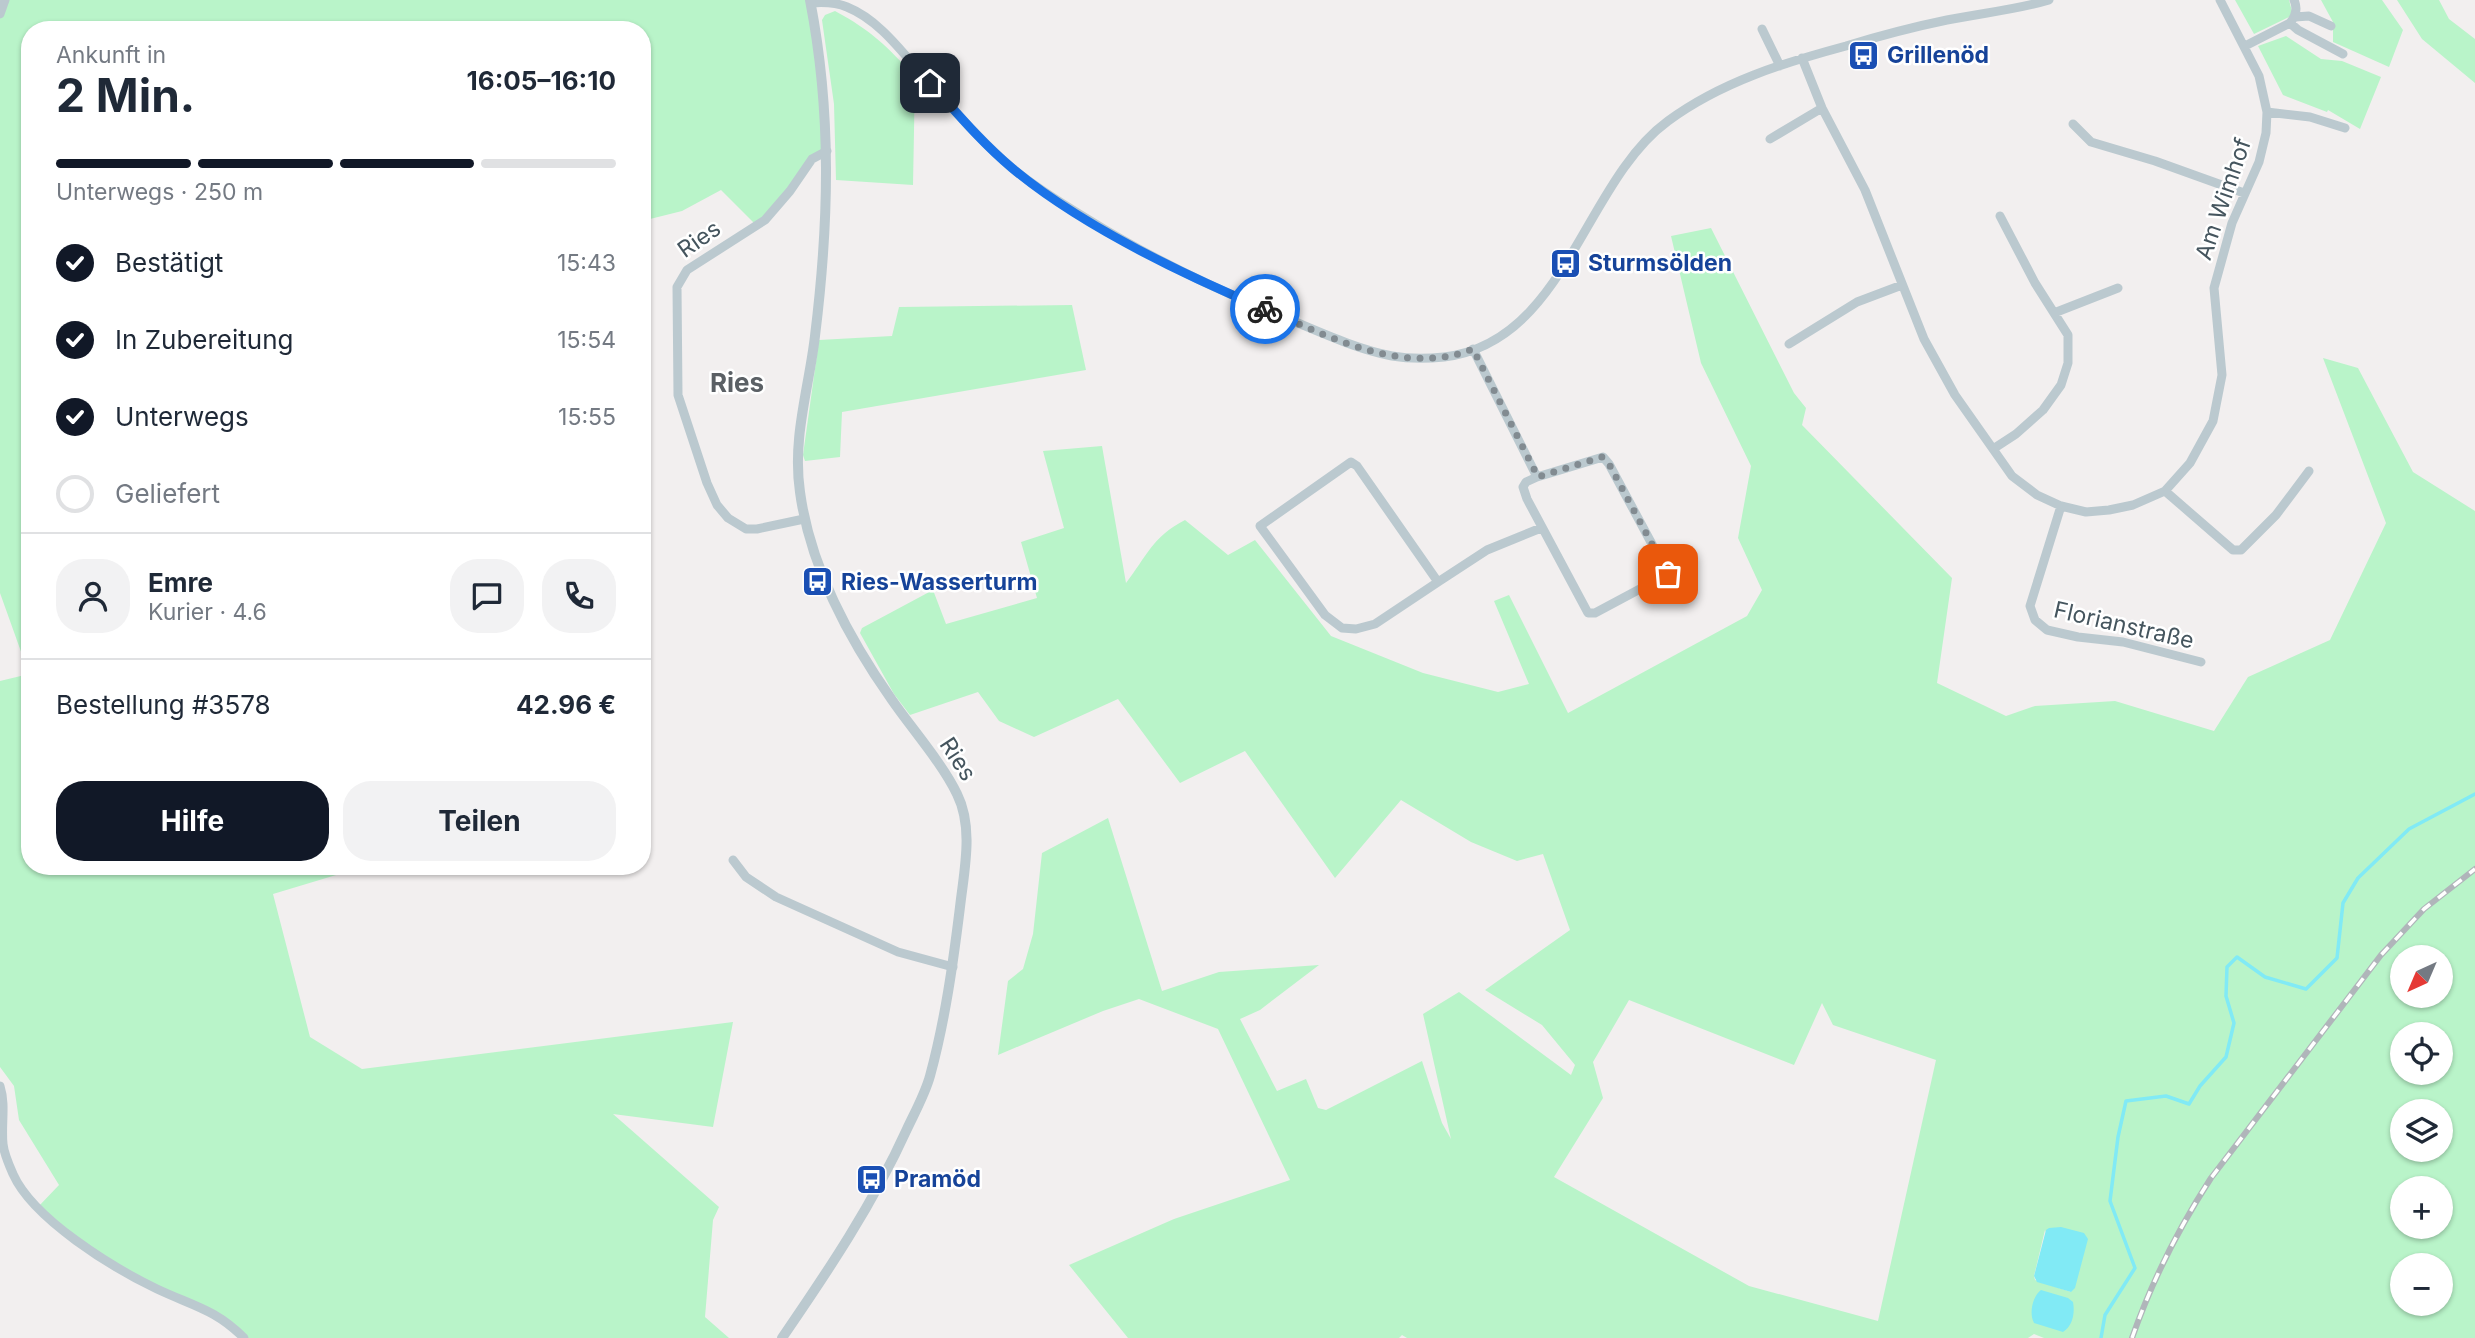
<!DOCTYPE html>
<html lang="de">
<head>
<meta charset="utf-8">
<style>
  :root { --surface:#fff; --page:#f2f2f3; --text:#1f2937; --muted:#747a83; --line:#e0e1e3; --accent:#111827 }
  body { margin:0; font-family:Inter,sans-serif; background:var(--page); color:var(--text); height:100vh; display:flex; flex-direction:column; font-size:26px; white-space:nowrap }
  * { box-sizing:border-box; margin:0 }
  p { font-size:23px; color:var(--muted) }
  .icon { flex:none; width:38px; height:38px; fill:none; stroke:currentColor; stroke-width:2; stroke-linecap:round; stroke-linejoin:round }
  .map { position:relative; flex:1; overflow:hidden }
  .side { position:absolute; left:21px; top:21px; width:630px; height:854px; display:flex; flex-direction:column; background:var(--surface); border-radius:28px; box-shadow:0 2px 5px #0004 }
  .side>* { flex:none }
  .needle { width:46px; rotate:224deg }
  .tools { position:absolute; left:2390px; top:945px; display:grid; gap:14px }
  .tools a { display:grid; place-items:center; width:63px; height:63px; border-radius:50%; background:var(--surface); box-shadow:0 2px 5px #0004; font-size:35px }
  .pin { position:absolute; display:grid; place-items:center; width:60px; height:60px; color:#fff; margin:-30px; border-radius:14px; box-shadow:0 4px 10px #0006 }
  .courier { position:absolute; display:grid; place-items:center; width:70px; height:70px; margin:-35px; border:5px solid #1a73e8; border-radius:50%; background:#fff; color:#222; box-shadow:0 2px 9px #0007 }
  .headline em { font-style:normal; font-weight:700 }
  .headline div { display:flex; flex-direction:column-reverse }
  .headline { display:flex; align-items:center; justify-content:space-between; height:119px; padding:0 35px }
  h1 { font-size:46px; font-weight:700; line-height:52px }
  .bar { display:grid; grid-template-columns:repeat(4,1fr); gap:10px 7px; align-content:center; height:84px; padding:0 35px }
  .bar i { height:9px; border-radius:5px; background:var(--line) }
  .bar .on { background:var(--accent) }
  .bar p { grid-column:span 4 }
  .line { display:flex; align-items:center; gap:18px; padding:0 35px; border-top:2px solid var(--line) }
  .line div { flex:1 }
  .round { display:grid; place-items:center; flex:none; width:74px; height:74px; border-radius:28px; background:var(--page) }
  ol { padding:0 35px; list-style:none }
  li { display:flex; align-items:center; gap:21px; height:77px }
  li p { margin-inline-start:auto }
  li .icon { padding:7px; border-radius:50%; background:var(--accent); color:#fff; stroke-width:4 }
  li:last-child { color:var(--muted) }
  li i { width:38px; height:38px; border:4px solid var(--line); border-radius:50% }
  .cta { display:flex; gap:14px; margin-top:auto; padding:14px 35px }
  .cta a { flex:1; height:80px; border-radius:28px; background:var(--accent); color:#fff; font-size:28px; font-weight:700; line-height:80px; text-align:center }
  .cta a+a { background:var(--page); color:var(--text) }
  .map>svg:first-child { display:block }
  .green { fill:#b9f4c9; fill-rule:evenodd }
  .water { fill:#81eaf5 }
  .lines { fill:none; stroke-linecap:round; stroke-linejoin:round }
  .stream { stroke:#81eaf5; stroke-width:3.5 }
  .minor { stroke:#bbc9cf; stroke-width:9 }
  .tertiary { stroke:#bbc9cf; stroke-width:10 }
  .rail-casing { stroke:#b0b5ba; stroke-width:6 }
  .rail { stroke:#fff; stroke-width:3.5; stroke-dasharray:10; stroke-linecap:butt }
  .done { stroke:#828b91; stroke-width:7; stroke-dasharray:0 12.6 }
  .route { stroke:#1a73e8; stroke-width:9 }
  .labels { text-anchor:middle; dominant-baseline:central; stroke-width:5; stroke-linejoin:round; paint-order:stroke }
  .transit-label { font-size:23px; font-weight:bold; fill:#164399; stroke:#fff; text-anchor:start }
  .street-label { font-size:23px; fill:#45555e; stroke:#fff }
  .quarter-label { font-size:26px; font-weight:bold; fill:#5b6065; stroke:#fff }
</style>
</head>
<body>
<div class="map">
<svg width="2475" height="1338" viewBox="0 0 2475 1338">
  <rect width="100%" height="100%" fill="#f2efef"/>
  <!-- green -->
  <path class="green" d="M0,0H810L827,151L819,155L758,227L721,190L682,211L642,221V30H30V866H366L273,894L310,1037L362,1069L733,1022L713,1127L613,1114L719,1207L713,1220L705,1317L729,1338H244L226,1320L121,1271L38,1207L59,1185L19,1120L14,1086L0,1067V681L29,674L0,593Z
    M2235,0H2289L2293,15L2254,34Z
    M2321,0H2382L2403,30L2389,67L2333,42V22Z
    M2397,0H2439L2449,19L2475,39V83L2422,39Z
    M835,11C872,31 887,46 915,77L913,185L836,180L834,104L822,20L825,15Z
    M2286,36L2321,59L2342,61L2381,77L2360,129L2328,110L2327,112L2283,95L2258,46Z
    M1711,228L1794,393L1806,408L1802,425L1952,578L1937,683L2006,716L2035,706L2115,701L2214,731L2248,677L2330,640L2386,523L2323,358L2358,368L2413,472L2475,511V1338H2044L2034,1334L2028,1338H1407L1402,1335L1399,1338H1128L1069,1265L1174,1219L1290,1180L1218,1029L1139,999L1103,1011L998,1055L1008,981L1023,969L1033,934L1042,853L1108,818L1162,991L1219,972L1319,965L1260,1010L1240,1019L1277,1091L1306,1079L1318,1108L1326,1110L1422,1061L1442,1123L1451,1139L1423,1014L1459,992L1571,1075L1575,1065L1542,1025L1485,990L1570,930L1543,854L1517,861L1471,842L1401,800L1335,878L1245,751L1180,783L1118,699L1034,737L999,721L978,692L910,715L894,694L860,633L862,628L933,590L946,624L1037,598L1021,542L1064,528L1043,451L1102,446L1126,583C1147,556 1152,537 1185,520L1228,555L1255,540L1331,636L1423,673L1498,692L1529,684L1494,601L1509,595L1568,713L1747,616L1762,590L1738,538L1751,466L1701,363L1671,236ZM2403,957H2441V996H2403ZM1629,1000L1794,1065L1822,1003L1833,1025L1936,1060L1878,1321L1749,1286L1554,1177L1603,1098L1593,1062ZM2403,1034H2441V1073H2403ZM2403,1111H2441V1150H2403ZM2403,1188H2441V1227H2403ZM2045,1230L2071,1292L2035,1280L2034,1276ZM2403,1265H2441V1304H2403Z
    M1072,305L1086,370L842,412L840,457L805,461L803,455L819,340L892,336L899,307Z"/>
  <!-- water -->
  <path class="water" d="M2061,1227L2084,1233L2088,1239L2075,1288L2071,1292L2037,1282L2034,1276L2046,1230L2049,1228Z
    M2041,1290L2068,1298L2073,1302C2075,1313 2073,1326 2063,1332L2034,1323C2029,1314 2032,1297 2041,1290Z"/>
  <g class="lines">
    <!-- stream -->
    <path class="stream" d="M2101,1338L2105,1315L2135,1268L2110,1201L2118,1137L2126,1101L2166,1096L2189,1104L2200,1086L2226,1057L2234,1023L2226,996L2227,967L2237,957L2265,977L2306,989L2337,958L2343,903L2358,878L2409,829L2475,794"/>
    <!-- minor -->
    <path class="minor" d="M811,3C823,2 835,2 847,7C877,19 899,48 919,71C949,104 978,139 1012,168C1035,187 1061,203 1086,218C1150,258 1217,290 1286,318C1320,332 1356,349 1392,356C1409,359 1426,359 1444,357C1566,342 1583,183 1668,121C1721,82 1783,63 1846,46C1879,36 1913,27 1947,20C1981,13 2016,10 2049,0
      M0,14L5,0
      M2295,17L2309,16L2331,26
      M2290,23L2298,30L2343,54
      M1762,29L1780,66
      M2245,46L2290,23C2296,16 2298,9 2294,0
      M1802,58L1822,108L1865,190L1924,339L1955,395L2012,476L2037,495L2061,506L2086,512L2109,510L2133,505L2165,491L2190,463L2213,421L2222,375L2214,288L2232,223L2259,162L2266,133L2267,112L2259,76L2220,0
      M2267,112L2310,117L2345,128
      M2073,124L2091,142L2155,161L2244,193
      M1770,139L1822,108
      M2054,313L2118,288
      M1789,344L1857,302L1902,285
      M1473,349L1537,477L1603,457L1609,464L1668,574L1595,613H1588L1527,499L1523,487L1526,482L1537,477
      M1993,449L2016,434L2043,410L2061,385L2068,363V335L2035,283L2000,216
      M2165,491L2233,550H2241L2276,515L2309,471
      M2061,506L2030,606L2035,620L2047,630L2078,637L2123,642L2201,662
      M804,519L757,529H746L728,518L717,505L707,483L678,395L677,287L687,270L765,220L790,191L812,159L827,151
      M1438,582L1375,624L1356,629L1342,628L1325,615L1260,526L1351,462L1357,466L1438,582L1487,550L1541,528
      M733,860L746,877L776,897L898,952L953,967
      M0,1086C6,1105 1,1124 3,1144C4,1154 9,1165 13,1174C33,1219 113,1268 157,1289C193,1306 215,1309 244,1338"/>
    <!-- tertiary -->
    <path class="tertiary" d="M782,1338C828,1271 873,1204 907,1129C915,1112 925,1094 930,1076C945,1021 953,964 960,907C964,871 974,828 957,794C942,763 912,729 892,700C849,639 810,566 800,492C792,438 809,388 815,336C829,222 832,113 810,0"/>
    <defs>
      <path id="rail" d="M2132,1338C2152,1281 2178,1229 2211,1178L2381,955L2424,909L2475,869"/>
    </defs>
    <!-- rail casing -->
    <use href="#rail" class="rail-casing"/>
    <!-- rail -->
    <use href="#rail" class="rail"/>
  </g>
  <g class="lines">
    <!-- done -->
    <path class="done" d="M1265,309C1327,336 1404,377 1473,349L1538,477L1602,457L1609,464L1668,574"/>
    <!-- route -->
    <path class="route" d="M930,83C956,112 982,143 1012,168C1081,226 1182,274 1265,309"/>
  </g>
  <!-- icons -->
  <defs>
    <symbol id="bus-square" viewBox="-11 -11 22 22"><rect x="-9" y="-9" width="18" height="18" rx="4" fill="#1a4fb4" stroke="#fff"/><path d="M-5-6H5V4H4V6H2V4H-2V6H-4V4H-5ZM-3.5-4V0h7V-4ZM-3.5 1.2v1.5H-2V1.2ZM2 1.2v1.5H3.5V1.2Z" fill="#fff"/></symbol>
  </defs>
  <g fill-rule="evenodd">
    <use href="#bus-square" x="1846" y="38" width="35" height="35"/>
    <use href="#bus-square" x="1548" y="246" width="35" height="35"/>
    <use href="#bus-square" x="800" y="564" width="35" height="35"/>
    <use href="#bus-square" x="854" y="1162" width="35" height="35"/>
  </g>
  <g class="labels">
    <!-- transit labels -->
    <g class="transit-label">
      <text x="1887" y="55">Grillenöd</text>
      <text x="1588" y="263">Sturmsölden</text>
      <text x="841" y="582">Ries-Wasserturm</text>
      <text x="894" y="1179">Pramöd</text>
    </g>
    <!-- street labels -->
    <g class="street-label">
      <text transform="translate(2223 199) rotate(-71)">Am Wimhof</text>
      <text transform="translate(699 239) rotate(-35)">Ries</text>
      <text transform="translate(2124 625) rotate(13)">Florianstraße</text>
      <text transform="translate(958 759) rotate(57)">Ries</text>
    </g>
    <!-- quarter labels -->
    <g class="quarter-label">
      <text x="737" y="382">Ries</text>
    </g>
  </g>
</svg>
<div class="tools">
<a><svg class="needle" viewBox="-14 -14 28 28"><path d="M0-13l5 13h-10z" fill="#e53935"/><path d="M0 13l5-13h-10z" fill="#747a83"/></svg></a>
<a><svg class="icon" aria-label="locate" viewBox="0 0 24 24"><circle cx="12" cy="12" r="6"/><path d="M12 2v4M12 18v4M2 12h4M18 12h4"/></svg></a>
<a><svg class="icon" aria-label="layers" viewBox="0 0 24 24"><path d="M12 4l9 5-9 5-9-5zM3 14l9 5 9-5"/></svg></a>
<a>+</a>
<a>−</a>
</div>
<div class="pin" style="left:1668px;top:574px;background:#ea580c"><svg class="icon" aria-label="bag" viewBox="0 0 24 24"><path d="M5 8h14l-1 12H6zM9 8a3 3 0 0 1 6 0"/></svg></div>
<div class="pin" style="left:930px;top:83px;background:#1f2937"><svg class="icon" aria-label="home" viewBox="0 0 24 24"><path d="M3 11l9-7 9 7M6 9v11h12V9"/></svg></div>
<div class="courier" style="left:1265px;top:309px"><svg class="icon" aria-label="bike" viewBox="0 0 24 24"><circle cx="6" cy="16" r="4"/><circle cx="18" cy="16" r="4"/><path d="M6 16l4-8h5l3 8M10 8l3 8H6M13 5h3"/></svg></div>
<section class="side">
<div class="headline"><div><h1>2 Min.</h1><p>Ankunft in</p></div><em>16:05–16:10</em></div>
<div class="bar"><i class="on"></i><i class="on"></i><i class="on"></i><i></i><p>Unterwegs · 250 m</p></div>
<ol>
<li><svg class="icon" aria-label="check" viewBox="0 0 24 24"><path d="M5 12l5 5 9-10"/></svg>Bestätigt<p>15:43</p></li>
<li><svg class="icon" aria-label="check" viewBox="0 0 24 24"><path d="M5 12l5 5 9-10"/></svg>In Zubereitung<p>15:54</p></li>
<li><svg class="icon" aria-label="check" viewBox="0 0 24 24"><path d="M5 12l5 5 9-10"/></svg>Unterwegs<p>15:55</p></li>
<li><i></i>Geliefert</li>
</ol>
<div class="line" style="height:126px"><a class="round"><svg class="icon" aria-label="person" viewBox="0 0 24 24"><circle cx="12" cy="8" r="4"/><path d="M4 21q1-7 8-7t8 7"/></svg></a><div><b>Emre</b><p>Kurier · 4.6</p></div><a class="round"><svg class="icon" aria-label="chat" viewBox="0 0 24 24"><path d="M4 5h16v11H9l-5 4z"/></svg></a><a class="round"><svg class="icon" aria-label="phone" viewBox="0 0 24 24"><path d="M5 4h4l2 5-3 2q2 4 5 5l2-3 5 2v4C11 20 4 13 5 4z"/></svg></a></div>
<div class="line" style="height:91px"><div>Bestellung #3578</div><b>42.96 €</b></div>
<div class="cta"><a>Hilfe</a><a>Teilen</a></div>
</section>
</div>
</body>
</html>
